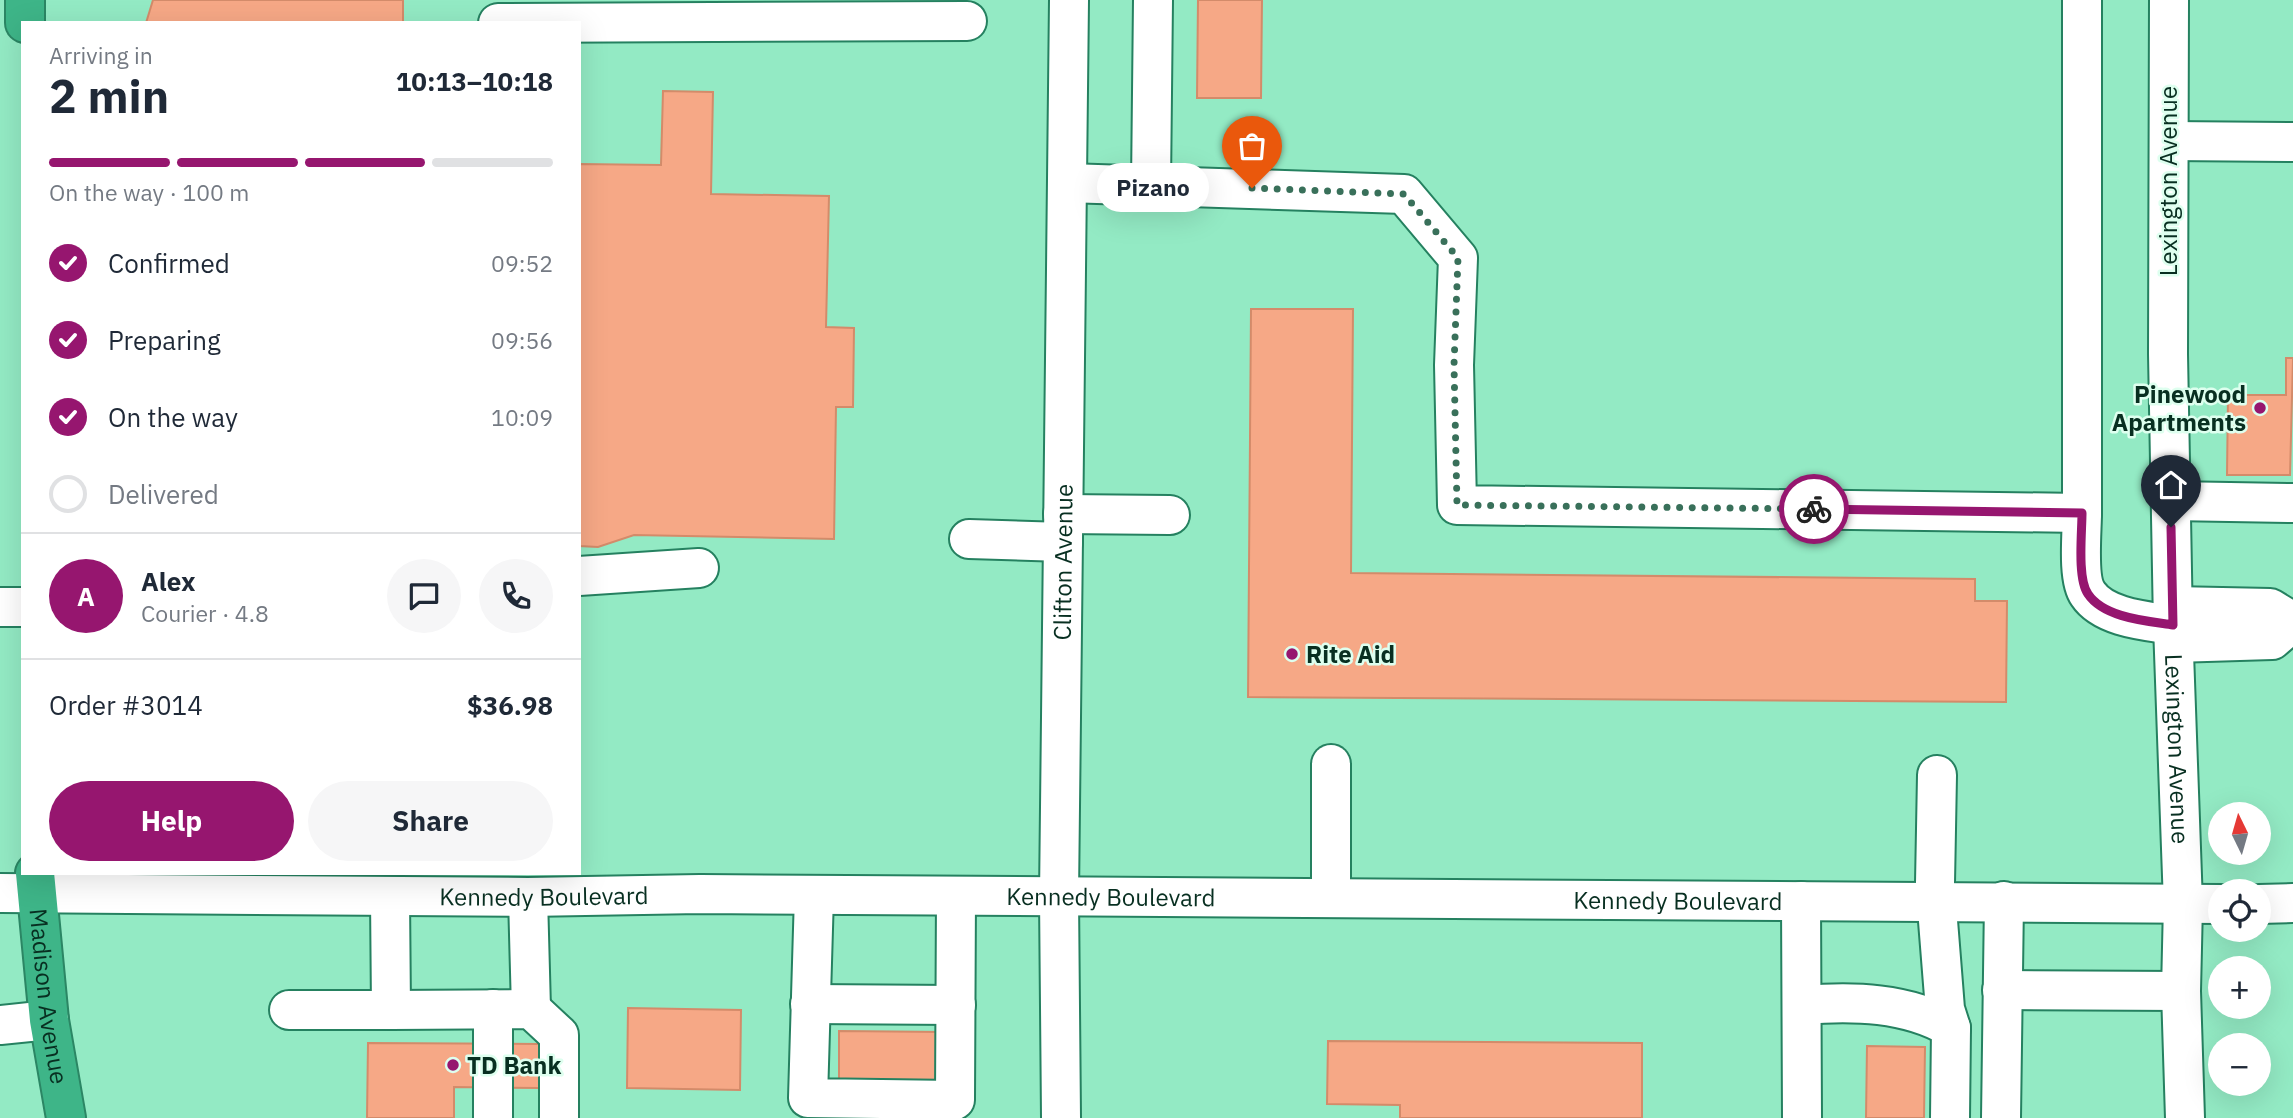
<!DOCTYPE html>
<html lang="en">
<head>
<meta charset="utf-8">
<style>
  :root { --surface:#fff; --page:#f6f6f7; --text:#1f2937; --muted:#747a83; --line:#e0e1e3; --accent:#96166f }
  body { margin:0; font-family:"IBM Plex Sans",sans-serif; background:var(--page); color:var(--text); height:100vh; display:flex; flex-direction:column; font-size:26px; white-space:nowrap }
  * { box-sizing:border-box; margin:0 }
  p { font-size:23px; color:var(--muted) }
  .icon { flex:none; width:38px; height:38px; fill:none; stroke:currentColor; stroke-width:2; stroke-linecap:round; stroke-linejoin:round }
  .map { position:relative; flex:1; overflow:hidden }
  .drawer { position:absolute; left:21px; top:21px; width:560px; height:854px; display:flex; flex-direction:column; background:var(--surface); border-radius:0px; box-shadow:0 7px 28px #0002 }
  .drawer>* { flex:none }
  .needle { width:46px; rotate:355deg }
  .controls { position:absolute; left:2208px; top:802px; display:grid; gap:14px }
  .controls a { display:grid; place-items:center; width:63px; height:63px; border-radius:50%; background:var(--surface); box-shadow:0 7px 28px #0002; font-size:35px }
  .pin { position:absolute; display:grid; place-items:center; width:60px; height:60px; color:#fff; margin:-72px -30px; border-radius:50% 50% 50% 0; rotate:-45deg; box-shadow:0 0 7px #0007 }
  .pin .icon { rotate:45deg }
  .courier { position:absolute; display:grid; place-items:center; width:70px; height:70px; margin:-35px; border:5px solid #96166f; border-radius:50%; background:#fff; color:#222; box-shadow:0 2px 9px #0007 }
  .bubble { position:absolute; height:49px; border-radius:24px; background:var(--surface); box-shadow:0 7px 28px #0002; font-size:23px; font-weight:800; line-height:49px; text-align:center }
  .headline em { font-style:normal; font-weight:800 }
  .headline div { display:flex; flex-direction:column-reverse }
  .headline { display:flex; align-items:center; justify-content:space-between; height:119px; padding:0 28px }
  h1 { font-size:46px; font-weight:800; line-height:52px }
  .bar { display:grid; grid-template-columns:repeat(4,1fr); gap:10px 7px; align-content:center; height:84px; padding:0 28px }
  .bar i { height:9px; border-radius:5px; background:var(--line) }
  .bar .selected { background:var(--accent) }
  .bar p { grid-column:span 4 }
  .line { display:flex; align-items:center; gap:18px; padding:0 28px; border-top:2px solid var(--line) }
  .line div { flex:1 }
  .round { display:grid; place-items:center; flex:none; width:74px; height:74px; border-radius:37px; background:var(--page) }
  ol { padding:0 28px; list-style:none }
  li { display:flex; align-items:center; gap:21px; height:77px }
  li p { margin-inline-start:auto }
  li .icon { padding:7px; border-radius:50%; background:var(--accent); color:#fff; stroke-width:4 }
  li:last-child { color:var(--muted) }
  li i { width:38px; height:38px; border:4px solid var(--line); border-radius:50% }
  .cta { display:flex; gap:14px; margin-top:auto; padding:14px 28px }
  .cta a { flex:1; height:80px; border-radius:42px; background:var(--accent); color:#fff; font-size:28px; font-weight:800; line-height:80px; text-align:center }
  .cta a+a { background:var(--page); color:var(--text) }
  .map>svg:first-child { display:block }
  .building { fill:#f6a886; stroke:#d38b6a; stroke-width:2 }
  .lines { fill:none; stroke-linecap:round; stroke-linejoin:round }
  .minor-casing { stroke:#258160; stroke-width:42 }
  .highway-casing { stroke:#2b8664; stroke-width:42 }
  .minor { stroke:#fff; stroke-width:38 }
  .highway { stroke:#3eb588; stroke-width:38 }
  .done { stroke:#39705a; stroke-width:7; stroke-dasharray:0 12.6 }
  .route { stroke:#96166f; stroke-width:9 }
  .poi-dot { fill:#96166f; stroke:#deffef; stroke-width:2.5 }
  .labels { text-anchor:middle; dominant-baseline:central; stroke-width:5; stroke-linejoin:round; paint-order:stroke }
  .street-label { font-size:24px; fill:#082f21; stroke:#deffef }
  .poi-label { font-size:24px; font-weight:bold; fill:#082f21; stroke:#deffef; text-anchor:start }
</style>
</head>
<body>
<div class="map">
<svg width="2293" height="1118" viewBox="0 0 2293 1118">
  <rect width="100%" height="100%" fill="#93eac4"/>
  <!-- building -->
  <path class="building" d="M153,0H403V23H146Z
    M1198,0H1262L1261,98H1197Z
    M663,91L713,92L711,194L829,196L826,327L854,328L853,407H836L834,539L634,535L598,547L579,546V164L661,165Z
    M1251,309H1353L1351,573L1975,579V601H2007L2006,702L1248,697Z
    M2286,358H2293L2290,475H2227L2228,395H2286Z
    M628,1008L741,1010L740,1090L627,1088Z
    M839,1031L944,1032V1088L839,1087Z
    M1328,1041L1642,1043V1118H1400V1105L1327,1104Z
    M368,1043L539,1044V1088L454,1087V1118H367Z
    M1867,1046L1925,1047L1924,1118H1866Z"/>
  <g class="lines">
    <defs>
      <g id="minor">
        <path id="s1" d="M2169,0L2168,354L2173,625L2183,904L2181,991L2185,1118"/>
        <path d="M498,23L967,21"/>
        <path d="M2169,141L2293,142"/>
        <path d="M1067,183L1404,194L1458,258L1454,365L1457,505L2082,513V0"/>
        <path d="M1151,185L1153,0"/>
        <path d="M2171,501L2293,503"/>
        <path d="M2082,513C2082,532 2077,579 2088,594C2104,618 2147,621 2173,625"/>
        <path d="M1063,514L1170,515"/>
        <path d="M969,539L1063,542"/>
        <path d="M579,576L699,568"/>
        <path d="M2173,606L2270,608L2293,622"/>
        <path d="M0,607H23"/>
        <path d="M2174,643L2272,640L2293,622"/>
        <path d="M1937,775L1935,883L1945,1009L1951,1028L1950,1118"/>
        <path id="s2" d="M0,893L528,897L700,894L2221,904"/>
        <path d="M814,895L808,1098L955,1100L956,896"/>
        <path d="M528,897L531,1009"/>
        <path d="M1331,898V764"/>
        <path d="M1801,901L1802,1118"/>
        <path d="M2259,904L2293,903"/>
        <path d="M2002,990L2181,991"/>
        <path d="M810,1004L956,1005"/>
        <path d="M1803,1005C1853,1001 1907,1002 1951,1028"/>
        <path d="M289,1010H391L390,897"/>
        <path d="M391,1010L531,1009L559,1035V1118"/>
        <path d="M0,1025L49,1020"/>
        <path d="M493,1118V1009"/>
        <path id="s3" d="M1061,1118L1059,897L1069,0"/>
        <path d="M2001,1118L2004,901"/>
      </g>
      <g id="highway">
        <path d="M25,0V23"/>
        <path id="s4" d="M35,873L49,1020L66,1118"/>
      </g>
    </defs>
    <!-- minor casing -->
    <use href="#minor" class="minor-casing"/>
    <!-- highway casing -->
    <use href="#highway" class="highway-casing"/>
    <!-- minor -->
    <use href="#minor" class="minor"/>
    <!-- highway -->
    <use href="#highway" class="highway"/>
  </g>
  <g class="lines">
    <!-- done -->
    <path class="done" d="M1252,188L1404,194L1458,258L1454,365L1457,505L1814,509"/>
    <!-- route -->
    <path class="route" d="M1814,509L2082,513C2082,532 2077,579 2088,594C2104,618 2147,621 2173,625L2171,527"/>
  </g>
  <!-- markers -->
  <g class="poi-dot">
    <circle cx="2260" cy="408" r="7"/>
    <circle cx="1292" cy="654" r="7"/>
    <circle cx="453" cy="1065" r="7"/>
  </g>
  <g class="labels">
    <!-- street labels -->
    <g class="street-label">
      <text transform="translate(2168 181) rotate(-90)">Lexington Avenue</text>
      <text stroke="none"><textPath href="#s3" startOffset="556">Clifton Avenue</textPath></text>
      <text stroke="none"><textPath href="#s1" startOffset="749">Lexington Avenue</textPath></text>
      <text stroke="none"><textPath href="#s2" startOffset="544">Kennedy Boulevard</textPath></text>
      <text stroke="none"><textPath href="#s2" startOffset="1111">Kennedy Boulevard</textPath></text>
      <text stroke="none"><textPath href="#s2" startOffset="1678">Kennedy Boulevard</textPath></text>
      <text stroke="none"><textPath href="#s4" startOffset="124">Madison Avenue</textPath></text>
    </g>
    <!-- poi labels -->
    <g class="poi-label">
      <text x="2246" y="394" text-anchor="end">Pinewood<tspan x="2246" dy="28">Apartments</tspan></text>
      <text x="1306" y="654">Rite Aid</text>
      <text x="467" y="1065">TD Bank</text>
    </g>
  </g>
</svg>
<div class="controls">
<a><svg class="needle" viewBox="-14 -14 28 28"><path d="M0-13l5 13h-10z" fill="#e53935"/><path d="M0 13l5-13h-10z" fill="#747a83"/></svg></a>
<a><svg class="icon" aria-label="locate" viewBox="0 0 24 24"><circle cx="12" cy="12" r="6"/><path d="M12 2v4M12 18v4M2 12h4M18 12h4"/></svg></a>
<a>+</a>
<a>−</a>
</div>
<div class="pin" style="left:1252px;top:188px;background:#ea580c"><svg class="icon" aria-label="bag" viewBox="0 0 24 24"><path d="M5 8h14l-1 12H6zM9 8a3 3 0 0 1 6 0"/></svg></div>
<div class="pin" style="left:2171px;top:527px;background:#1f2937"><svg class="icon" aria-label="home" viewBox="0 0 24 24"><path d="M3 11l9-7 9 7M6 9v11h12V9"/></svg></div>
<div class="courier" style="left:1814px;top:509px"><svg class="icon" aria-label="bike" viewBox="0 0 24 24"><circle cx="6" cy="16" r="4"/><circle cx="18" cy="16" r="4"/><path d="M6 16l4-8h5l3 8M10 8l3 8H6M13 5h3"/></svg></div>
<div class="bubble" style="left:1097px;top:163px;width:112px">Pizano</div>
<section class="drawer">
<div class="headline"><div><h1>2 min</h1><p>Arriving in</p></div><em>10:13–10:18</em></div>
<div class="bar"><i class="selected"></i><i class="selected"></i><i class="selected"></i><i></i><p>On the way · 100 m</p></div>
<ol>
<li><svg class="icon" aria-label="check" viewBox="0 0 24 24"><path d="M5 12l5 5 9-10"/></svg>Confirmed<p>09:52</p></li>
<li><svg class="icon" aria-label="check" viewBox="0 0 24 24"><path d="M5 12l5 5 9-10"/></svg>Preparing<p>09:56</p></li>
<li><svg class="icon" aria-label="check" viewBox="0 0 24 24"><path d="M5 12l5 5 9-10"/></svg>On the way<p>10:09</p></li>
<li><i></i>Delivered</li>
</ol>
<div class="line" style="height:126px"><b class="round" style="background:var(--accent);color:#fff">A</b><div><b>Alex</b><p>Courier · 4.8</p></div><a class="round"><svg class="icon" aria-label="chat" viewBox="0 0 24 24"><path d="M4 5h16v11H9l-5 4z"/></svg></a><a class="round"><svg class="icon" aria-label="phone" viewBox="0 0 24 24"><path d="M5 4h4l2 5-3 2q2 4 5 5l2-3 5 2v4C11 20 4 13 5 4z"/></svg></a></div>
<div class="line" style="height:91px"><div>Order #3014</div><b>$36.98</b></div>
<div class="cta"><a>Help</a><a>Share</a></div>
</section>
</div>
</body>
</html>
